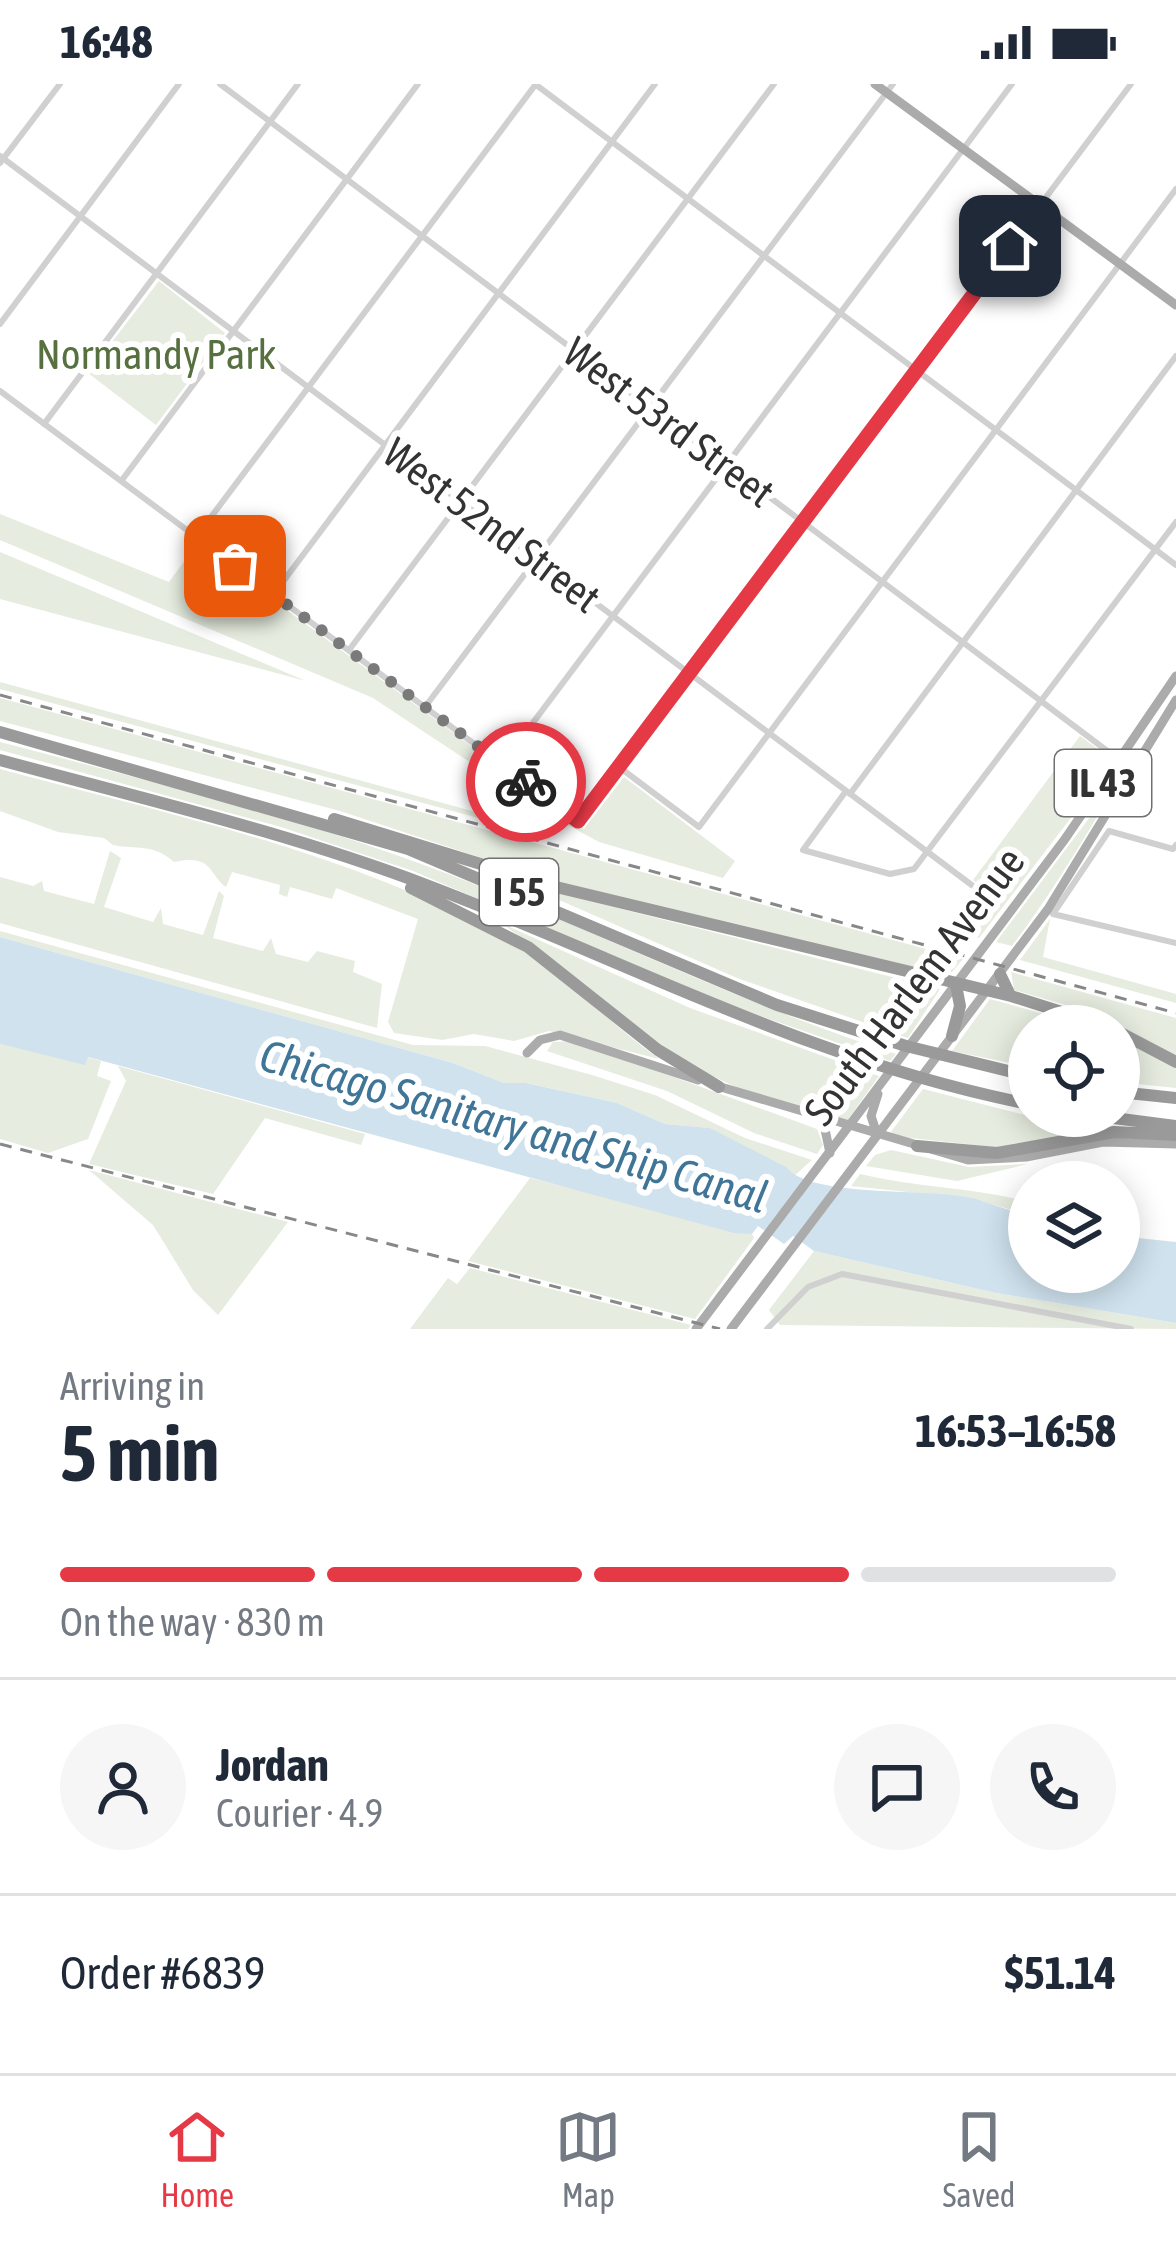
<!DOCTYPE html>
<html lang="en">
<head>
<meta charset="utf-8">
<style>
  :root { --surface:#fff; --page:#f6f6f7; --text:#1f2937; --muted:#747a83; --line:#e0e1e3; --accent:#e63946 }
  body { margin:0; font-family:"Asap Condensed",sans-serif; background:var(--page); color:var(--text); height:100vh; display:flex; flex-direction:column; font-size:45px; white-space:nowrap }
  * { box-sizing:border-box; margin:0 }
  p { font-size:39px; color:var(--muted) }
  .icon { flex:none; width:66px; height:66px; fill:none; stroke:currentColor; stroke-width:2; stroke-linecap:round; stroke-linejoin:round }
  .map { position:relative; height:1245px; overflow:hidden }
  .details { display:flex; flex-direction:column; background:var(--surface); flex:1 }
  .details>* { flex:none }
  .tools { position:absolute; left:1008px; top:921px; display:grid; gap:24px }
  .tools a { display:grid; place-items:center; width:132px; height:132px; border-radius:50%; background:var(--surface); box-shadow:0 6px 30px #0003; font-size:60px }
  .pin { position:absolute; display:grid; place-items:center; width:102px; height:102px; color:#fff; margin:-51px; border-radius:24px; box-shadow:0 6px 18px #0006 }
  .courier { position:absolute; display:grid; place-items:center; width:120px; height:120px; margin:-60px; border:9px solid #e63946; border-radius:50%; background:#fff; color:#222; box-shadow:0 3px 15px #0007 }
  .headline em { font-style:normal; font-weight:700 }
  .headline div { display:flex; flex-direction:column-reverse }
  .headline { display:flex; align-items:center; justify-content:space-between; height:204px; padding:0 60px }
  h1 { font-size:78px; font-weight:700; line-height:90px }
  .bar { display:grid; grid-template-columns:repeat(4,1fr); gap:18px 12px; align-content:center; height:144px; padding:0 60px }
  .bar i { height:15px; border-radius:9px; background:var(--line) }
  .bar .current { background:var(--accent) }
  .bar p { grid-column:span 4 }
  .line { display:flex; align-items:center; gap:30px; padding:0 60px; border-top:3px solid var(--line) }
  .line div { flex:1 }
  .round { display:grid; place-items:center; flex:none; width:126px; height:126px; border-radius:63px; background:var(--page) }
  .status { display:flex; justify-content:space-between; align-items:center; height:84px; padding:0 60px; background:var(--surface); direction:ltr }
  .status svg { height:33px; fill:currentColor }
  .dock { display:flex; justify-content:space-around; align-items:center; height:168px; border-top:3px solid var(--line); background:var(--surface); font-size:33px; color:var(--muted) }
  .dock a { display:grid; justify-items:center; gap:6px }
  .dock .current { color:var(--accent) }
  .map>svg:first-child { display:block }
  .green { fill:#e6ecdf }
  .water { fill:#cfe2ee }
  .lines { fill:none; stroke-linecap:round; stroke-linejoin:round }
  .minor { stroke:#d0d0d0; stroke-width:6 }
  .major { stroke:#ababab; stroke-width:9 }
  .highway { stroke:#9a9a9a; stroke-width:12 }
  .rail { stroke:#888; stroke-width:3; stroke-dasharray:12 9; stroke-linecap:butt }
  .done { stroke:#7a7a7a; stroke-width:12; stroke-dasharray:0 21.6 }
  .route { stroke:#e63946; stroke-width:15 }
  .labels { text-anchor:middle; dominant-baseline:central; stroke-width:12; stroke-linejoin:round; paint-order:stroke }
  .shield { fill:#fff; stroke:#707070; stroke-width:3 }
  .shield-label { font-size:39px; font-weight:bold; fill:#333 }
  .park-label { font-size:42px; fill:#56703f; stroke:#fff }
  .street-label { font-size:42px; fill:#333; stroke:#fff }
  .water-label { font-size:45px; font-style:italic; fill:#3f7597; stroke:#fff }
</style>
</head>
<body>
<div class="status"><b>16:48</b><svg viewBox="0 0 49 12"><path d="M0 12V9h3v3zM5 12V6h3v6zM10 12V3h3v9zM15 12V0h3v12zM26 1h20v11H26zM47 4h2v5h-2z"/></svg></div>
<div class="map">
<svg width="1176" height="1245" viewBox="0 0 1176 1245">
  <rect width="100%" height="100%" fill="#fff"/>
  <!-- green -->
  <path class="green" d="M159,197L225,249L156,341L88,289Z
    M0,430L169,498L197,460L584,745L624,693L735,777L723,794L599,758L551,732L373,614L0,456Z
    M0,468L306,597L0,515Z
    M0,598L483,730L538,750L0,605Z
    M0,614L963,875L952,888L939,889L555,798L340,727L0,637Z
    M1080,652L1111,675L1096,701L979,854L959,849L990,810L973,796Z
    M0,658C156,699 314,737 464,796C609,853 747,922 896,970L890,977L712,915L413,787L281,743L0,666Z
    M0,685C173,732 360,769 516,862C568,894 610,940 659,975L549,947L514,957L474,950L442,956L394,949L388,938L418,835L336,804L332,815L290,803L287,813L279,810L280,801L232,788L226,803C209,791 213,769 174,778C153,759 136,766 113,761L104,754L58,748L0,727Z
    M1099,721L1102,724C1074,772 1045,818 1012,862L996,858Z
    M110,767L121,774L104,823L153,838L161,824L163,840L203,851L219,807L224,812L213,854L263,867L271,854L276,870L308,878L317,867L355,877L353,888L382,900L377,944L0,839V793L33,802L42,797L44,807L94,820Z
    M525,801L940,905L908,954L737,894Z
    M1050,835L1043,873L1176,910V919L1020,876Z
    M503,840L690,924L879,992L846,1038L738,1004L687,980Z
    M0,847L413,961L485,962L592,991L655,1011L745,1054L812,1076L793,1093L710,1044L665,1040L617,1019L526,999H504L453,979L0,853Z
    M1011,888L1176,934V972L1096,930L1014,906Z
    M990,915L1087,942H1029V983L952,967Z
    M1119,955L1176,984V1004L1119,998Z
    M574,957L817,1045L823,1061L817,1070L754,1049L667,1007L547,967L553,958Z
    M0,960L84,980L87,973L101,977L97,992L111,997L88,1055L48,1069L0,1055Z
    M118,982L365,1050L361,1061L265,1034L213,1110L89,1080L126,997Z
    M923,1005L1029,1032L1110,1043L1002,1064L901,1053L891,1048Z
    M891,1066L969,1083L1028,1080L957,1097L866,1082L875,1071Z
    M89,1086L288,1138L218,1231L193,1206L153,1141Z
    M860,1090C917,1104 973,1103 1029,1118V1131L974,1115L851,1102Z
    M530,1094L752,1150L754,1154L695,1235L468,1177Z
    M814,1167L996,1209L1176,1239V1245L780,1241L769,1226Z
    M470,1184L691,1241L688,1245H410L448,1194L457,1200Z"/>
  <!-- water -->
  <path class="water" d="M0,853L453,979L504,999H526L617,1019L665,1040L710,1044L786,1083C811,1115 932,1103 976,1115C994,1121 1010,1127 1029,1131V1188H1119V1152L1176,1158V1239L996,1209L814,1167L793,1152L784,1160L758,1142L752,1150L734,1149L88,973L85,981L0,960Z"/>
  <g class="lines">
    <!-- minor -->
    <path class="minor" d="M220,0L1118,675
      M535,0L1176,481
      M0,72L985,811
      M0,79L60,0
      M0,240L179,0
      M0,307L578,737L1131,0
      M44,340L298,0
      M122,396L418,0
      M196,453L536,0
      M282,499L655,0
      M349,566L774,0
      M425,623L893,0
      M502,680L1012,0
      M619,683L699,743L1176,105
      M846,707L803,766L890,790L914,785L1176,438
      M850,710L1176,272
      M1176,761L1173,765L1109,747L1053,830L1176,859
      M767,1245L808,1203L842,1190L1131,1245"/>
    <!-- major -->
    <path class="major" d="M875,0L1176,221
      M527,969L540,956L560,951L698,996
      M714,1001L968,1076L1026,1073L1103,1058L1176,1060
      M823,1036L830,1069
      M877,1050L871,1032L878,1010
      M696,1245L1065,755L1176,592
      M731,1245L1048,825L1176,616"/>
    <!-- highway -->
    <path class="highway" d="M0,648L408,765L777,921L906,962L1029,992
      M0,676C144,715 290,749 429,802C634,880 810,977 1029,1020
      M334,735L556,803L1011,912L1106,942
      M411,804L528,863L658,966L719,1003
      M1000,890L1010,911
      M1119,948L1176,978
      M952,952L960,922L956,901
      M1119,1008L1176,1014
      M1098,1032L1176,1042
      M917,1062L997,1069L1114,1048L1176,1051"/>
    <!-- rail -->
    <path class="rail" d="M0,611L1176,929
      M0,1060L720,1245"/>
  </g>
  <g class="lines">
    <!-- done -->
    <path class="done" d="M235,482L526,698"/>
    <!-- route -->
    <path class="route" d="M526,698L578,737L1010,162"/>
  </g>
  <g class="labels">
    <!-- shield labels -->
    <g class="shield">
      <rect x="1055" y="666" width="96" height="66" rx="9"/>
      <rect x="480" y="775" width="78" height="66" rx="9"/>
    </g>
    <g class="shield-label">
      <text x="1103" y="699">IL 43</text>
      <text x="519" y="808">I 55</text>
    </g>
    <!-- park labels -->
    <g class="park-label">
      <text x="156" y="270">Normandy Park</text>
    </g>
    <!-- street labels -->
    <g class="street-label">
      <text transform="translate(669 338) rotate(37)">West 53rd Street</text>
      <text transform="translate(492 441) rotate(37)">West 52nd Street</text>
      <text transform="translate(914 902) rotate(-53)">South Harlem Avenue</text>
    </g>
    <!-- water labels -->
    <g class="water-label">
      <text transform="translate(514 1042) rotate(16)">Chicago Sanitary and Ship Canal</text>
    </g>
  </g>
</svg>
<div class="tools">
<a><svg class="icon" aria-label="locate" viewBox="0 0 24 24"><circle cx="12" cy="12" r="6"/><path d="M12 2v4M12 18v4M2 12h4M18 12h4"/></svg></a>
<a><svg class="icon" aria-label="layers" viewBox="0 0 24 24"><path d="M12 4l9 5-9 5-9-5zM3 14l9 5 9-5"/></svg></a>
</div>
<div class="pin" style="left:235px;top:482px;background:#ea580c"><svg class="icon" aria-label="bag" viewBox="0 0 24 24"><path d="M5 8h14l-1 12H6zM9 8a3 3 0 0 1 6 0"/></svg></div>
<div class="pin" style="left:1010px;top:162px;background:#1f2937"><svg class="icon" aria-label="home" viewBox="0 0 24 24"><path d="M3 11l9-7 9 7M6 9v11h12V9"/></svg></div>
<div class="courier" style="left:526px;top:698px"><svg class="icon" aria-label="bike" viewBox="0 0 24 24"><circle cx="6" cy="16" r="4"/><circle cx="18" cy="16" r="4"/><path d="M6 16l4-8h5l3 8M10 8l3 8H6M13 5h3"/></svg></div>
</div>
<section class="details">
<div class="headline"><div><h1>5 min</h1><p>Arriving in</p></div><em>16:53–16:58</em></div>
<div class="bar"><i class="current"></i><i class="current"></i><i class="current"></i><i></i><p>On the way · 830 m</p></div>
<div class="line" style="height:216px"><a class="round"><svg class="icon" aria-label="person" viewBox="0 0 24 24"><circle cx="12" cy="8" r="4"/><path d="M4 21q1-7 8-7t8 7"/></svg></a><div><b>Jordan</b><p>Courier · 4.9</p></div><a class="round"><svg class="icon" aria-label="chat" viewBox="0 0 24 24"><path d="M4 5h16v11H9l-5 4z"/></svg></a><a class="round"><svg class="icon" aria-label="phone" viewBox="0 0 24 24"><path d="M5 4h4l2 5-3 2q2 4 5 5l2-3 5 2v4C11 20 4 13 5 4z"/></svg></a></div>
<div class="line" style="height:156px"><div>Order #6839</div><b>$51.14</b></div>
</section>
<nav class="dock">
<a class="current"><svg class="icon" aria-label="home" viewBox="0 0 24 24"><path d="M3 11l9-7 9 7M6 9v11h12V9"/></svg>Home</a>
<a><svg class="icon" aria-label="map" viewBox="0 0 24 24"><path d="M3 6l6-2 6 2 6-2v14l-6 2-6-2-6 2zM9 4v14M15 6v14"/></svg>Map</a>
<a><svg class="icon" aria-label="saved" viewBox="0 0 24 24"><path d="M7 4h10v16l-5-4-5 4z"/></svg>Saved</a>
</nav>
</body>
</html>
